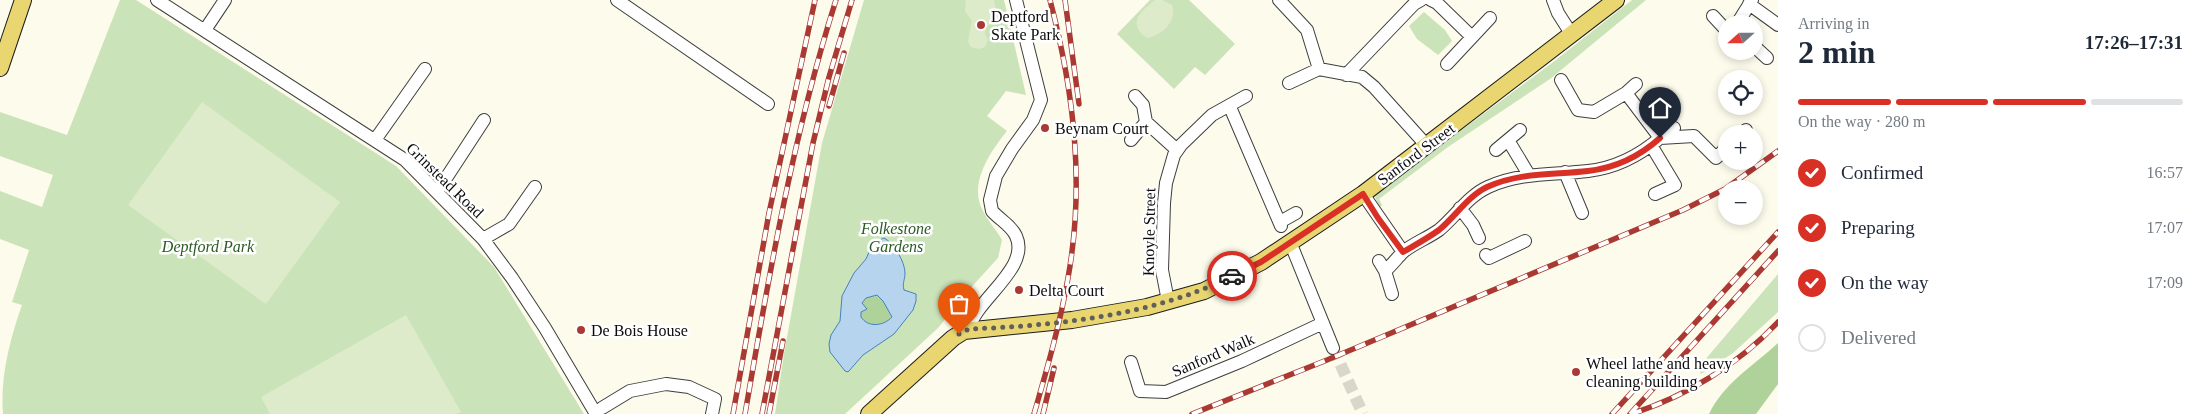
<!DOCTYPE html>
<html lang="en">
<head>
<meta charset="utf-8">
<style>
  :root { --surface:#fff; --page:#f2f2f3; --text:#1f2937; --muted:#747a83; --line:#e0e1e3; --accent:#d93025 }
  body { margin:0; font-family:Georgia,serif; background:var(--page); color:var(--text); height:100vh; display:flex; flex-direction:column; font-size:19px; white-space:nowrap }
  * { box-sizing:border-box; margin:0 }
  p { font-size:16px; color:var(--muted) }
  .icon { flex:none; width:28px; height:28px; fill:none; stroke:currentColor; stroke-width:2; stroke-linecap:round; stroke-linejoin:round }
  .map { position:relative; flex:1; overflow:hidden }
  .side { display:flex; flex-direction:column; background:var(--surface); width:425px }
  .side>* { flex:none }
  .needle { width:32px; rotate:249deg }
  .controls { position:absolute; left:1718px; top:15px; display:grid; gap:10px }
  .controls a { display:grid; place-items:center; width:45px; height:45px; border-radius:50%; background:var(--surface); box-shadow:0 2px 8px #0003; font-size:25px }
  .pin { position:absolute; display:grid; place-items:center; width:42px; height:42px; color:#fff; margin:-51px -21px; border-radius:50% 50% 50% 0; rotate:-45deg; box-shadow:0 0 5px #0007 }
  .pin .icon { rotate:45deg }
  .courier { position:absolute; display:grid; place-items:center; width:50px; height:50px; margin:-25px; border:4px solid #d93025; border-radius:50%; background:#fff; color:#222; box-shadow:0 1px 6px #0007 }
  .headline em { font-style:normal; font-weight:700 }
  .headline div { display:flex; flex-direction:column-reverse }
  .headline { display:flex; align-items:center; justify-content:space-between; height:85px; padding:0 20px }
  h1 { font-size:32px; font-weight:700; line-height:38px }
  .bar { display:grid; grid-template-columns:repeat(4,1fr); gap:8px 5px; align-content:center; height:60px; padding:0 20px }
  .bar i { height:6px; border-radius:4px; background:var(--line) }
  .bar .selected { background:var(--accent) }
  .bar p { grid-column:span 4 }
  ol { padding:0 20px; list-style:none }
  li { display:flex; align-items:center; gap:15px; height:55px }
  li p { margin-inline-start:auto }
  li .icon { padding:5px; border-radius:50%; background:var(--accent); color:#fff; stroke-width:4 }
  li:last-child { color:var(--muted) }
  li i { width:28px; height:28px; border:2px solid var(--line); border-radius:50% }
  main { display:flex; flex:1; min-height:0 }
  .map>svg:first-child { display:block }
  .green { fill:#cbe3b9 }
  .forest { fill:#aed29a }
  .pitch { fill:#ddebca }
  .water { fill:#b6d4ee; stroke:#4582bd; fill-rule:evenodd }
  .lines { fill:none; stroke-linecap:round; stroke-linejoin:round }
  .minor-tunnel { stroke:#d9d7c9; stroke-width:12; stroke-dasharray:12 6; stroke-linecap:butt }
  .minor-casing { stroke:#3e3e3e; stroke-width:14 }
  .major-casing { stroke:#1c1c1c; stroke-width:18 }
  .minor { stroke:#fff; stroke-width:12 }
  .major { stroke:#e9d670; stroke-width:16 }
  .rail-casing { stroke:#aa3934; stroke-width:5.5 }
  .rail { stroke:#fff; stroke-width:4; stroke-dasharray:11; stroke-linecap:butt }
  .done { stroke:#605f59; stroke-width:5; stroke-dasharray:0 9 }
  .route { stroke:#d93025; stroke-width:6 }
  .poi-dot { fill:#aa3934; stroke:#fff; stroke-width:2 }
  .labels { text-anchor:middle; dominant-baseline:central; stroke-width:5; stroke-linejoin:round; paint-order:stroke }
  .poi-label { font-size:16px; fill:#0b0b0b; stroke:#fff; text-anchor:start }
  .street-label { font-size:16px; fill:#0b0b0b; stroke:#fff }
  .park-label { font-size:16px; font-style:italic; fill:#2a5a24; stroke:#fff }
</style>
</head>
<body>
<main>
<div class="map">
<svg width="1778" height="414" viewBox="0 0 1778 414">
  <rect width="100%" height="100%" fill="#fdfbeb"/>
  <!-- green -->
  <path class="green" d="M120,0H136L396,166L494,267L584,414H3C0,377 10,339 22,305L12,302L29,250L0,239V191L42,207L53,175L0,156V112L67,135Z
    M864,0H1004L1026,95L1006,91L987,116L1007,131C990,152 968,184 983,211C988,221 996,229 1002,240L998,258L966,293L938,328L845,414H775L784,354L822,143Z
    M1150,0H1189L1235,44L1205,75L1195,67L1174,89L1117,34Z
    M1632,0H1646L1550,79L1448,147L1379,199L1382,205L1380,207L1375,197L1378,192L1552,63Z
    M1424,12L1445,30L1452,41L1438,55L1417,39L1409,26Z
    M1778,274V312L1733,353L1701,374L1698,368Z"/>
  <!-- forest -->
  <path class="forest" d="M877,295L883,301L892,317C883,326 868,328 861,317V312L867,309L862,303L866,298Z
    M1778,343V384L1756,414H1709C1724,383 1753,366 1778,343Z"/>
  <!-- pitch -->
  <path class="pitch" d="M966,0H994C997,13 998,20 986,27L985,34L988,40L985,47L979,49L971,47L968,41L972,21L965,11Z
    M1155,0H1162L1172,5C1178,21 1161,36 1147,38C1126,23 1141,11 1155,0Z
    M202,102L340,202L266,304L128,205Z
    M406,315L461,412L456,414H270L261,397Z"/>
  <!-- water -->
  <path class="water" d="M884,238C894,243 905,262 905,273C905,280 902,283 904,290L916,294V301L913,310L894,334L863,355L848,372L845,371L830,352L829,344L831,335L840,321L842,296L854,273L866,259L873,243ZM877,295L883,301L892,317C884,326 868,328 861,317V312L867,309L862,303L866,298Z"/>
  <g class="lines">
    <!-- minor-tunnel -->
    <path class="minor-tunnel" d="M1333,348L1363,414"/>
    <defs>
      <path id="minor" d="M157,0L405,160L483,239L512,278L545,328L596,414
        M617,0L768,104
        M1279,0L1307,30L1319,69
        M1431,0L1437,3L1472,37
        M1553,0L1558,13L1572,35
        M1749,4L1778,25
        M1713,16L1726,30
        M1737,24L1752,0
        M205,30L225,0
        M1754,46L1767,58
        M1447,64L1490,18
        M1346,75L1414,4L1421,0
        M1289,83L1319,69L1362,77L1374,87L1427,146
        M1626,93L1636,84
        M1230,107L1281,226
        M1146,122L1177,150
        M1674,128L1660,138L1694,136L1716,158L1726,148
        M1520,130L1508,140L1529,175
        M1742,134L1746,130
        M375,140L425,69
        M1131,140L1146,122L1143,105L1135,96
        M1651,145L1675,185L1655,194
        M1496,150L1508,140
        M1565,172L1582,213
        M437,192L484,120
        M1363,194L1403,252
        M1460,208L1473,225L1479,238
        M1280,222L1296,213
        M483,239L509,224L535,187
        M1290,242L1333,348
        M1486,255L1489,258L1525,241
        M1379,261L1385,271L1392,294
        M1385,271C1392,265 1397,258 1403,252C1414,243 1428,238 1439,230C1455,217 1468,196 1488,187C1520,172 1554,175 1588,171C1615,168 1640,155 1660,138L1626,93L1594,112L1578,110L1561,80
        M1168,301L1162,270L1164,203L1166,183L1174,155L1181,145L1212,115L1246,96
        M969,329C975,300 1031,268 1016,236C1011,225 1000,220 992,211L990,200L996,176L1012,149L1033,120L1041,100L1016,0
        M1131,362L1140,391L1166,392L1242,361L1323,323
        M602,408L630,391L666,384L689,387L715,399L712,414"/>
      <path id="major" d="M0,68L23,0
        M869,414L953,338L964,331L1072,320L1147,307L1204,291L1261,262L1363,194L1616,0"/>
    </defs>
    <!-- minor casing -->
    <use href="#minor" class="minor-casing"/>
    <!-- major casing -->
    <use href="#major" class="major-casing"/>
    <!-- minor -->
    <use href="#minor" class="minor"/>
    <!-- major -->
    <use href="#major" class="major"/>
    <defs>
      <path id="rail" d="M1065,0L1079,104
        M829,106L844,53
        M733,414L769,213L815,0
        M745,414C769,275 793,135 836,0
        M762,414L813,143L829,77L852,0
        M769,414L783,341
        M1034,414C1047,369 1060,324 1068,278C1085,184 1074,92 1050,0
        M1043,414L1054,368
        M1192,414L1327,360L1683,210L1725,189L1778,151
        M1612,414L1778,232
        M1630,414L1778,251
        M1631,414C1685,397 1739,364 1778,322"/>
    </defs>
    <!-- rail casing -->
    <use href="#rail" class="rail-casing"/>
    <!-- rail -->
    <use href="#rail" class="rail"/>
  </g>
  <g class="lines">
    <!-- done -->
    <path class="done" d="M959,334L969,329C1053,326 1157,315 1232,276"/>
    <!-- route -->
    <path class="route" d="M1232,276L1261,262L1363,194L1378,218L1403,252C1415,245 1428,238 1439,230C1455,217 1468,196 1487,187C1520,172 1554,175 1588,171C1615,168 1640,156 1660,138"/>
  </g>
  <!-- markers -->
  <g class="poi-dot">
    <circle cx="981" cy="25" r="5"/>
    <circle cx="1045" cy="128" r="5"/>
    <circle cx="1019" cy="290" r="5"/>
    <circle cx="581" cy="330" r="5"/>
    <circle cx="1576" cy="372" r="5"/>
  </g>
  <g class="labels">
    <!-- poi labels -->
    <g class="poi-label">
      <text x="991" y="16">Deptford<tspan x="991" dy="18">Skate Park</tspan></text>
      <text x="1055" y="128">Beynam Court</text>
      <text x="1029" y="290">Delta Court</text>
      <text x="591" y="330">De Bois House</text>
      <text x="1586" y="363">Wheel lathe and heavy<tspan x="1586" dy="18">cleaning building</tspan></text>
    </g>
    <!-- street labels -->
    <g class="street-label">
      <text transform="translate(1416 154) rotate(-37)">Sanford Street</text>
      <text transform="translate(445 180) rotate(44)">Grinstead Road</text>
      <text transform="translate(1149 232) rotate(-89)">Knoyle Street</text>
      <text transform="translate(1213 355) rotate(-23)">Sanford Walk</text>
    </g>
    <!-- park labels -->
    <g class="park-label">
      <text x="896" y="228">Folkestone<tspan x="896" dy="18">Gardens</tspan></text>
      <text x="208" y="246">Deptford Park</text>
    </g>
  </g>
</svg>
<div class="controls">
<a><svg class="needle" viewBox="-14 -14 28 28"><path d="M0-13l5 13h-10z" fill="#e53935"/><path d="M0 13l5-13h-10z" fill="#747a83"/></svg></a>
<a><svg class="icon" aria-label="locate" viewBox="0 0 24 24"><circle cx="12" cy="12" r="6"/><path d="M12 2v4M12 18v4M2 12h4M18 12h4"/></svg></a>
<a>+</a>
<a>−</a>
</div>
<div class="pin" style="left:959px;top:334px;background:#ea580c"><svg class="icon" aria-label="bag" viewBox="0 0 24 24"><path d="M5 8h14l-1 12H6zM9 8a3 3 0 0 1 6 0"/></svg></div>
<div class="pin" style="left:1660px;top:138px;background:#1f2937"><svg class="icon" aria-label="home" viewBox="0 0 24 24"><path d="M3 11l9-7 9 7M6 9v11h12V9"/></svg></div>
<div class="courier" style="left:1232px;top:276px"><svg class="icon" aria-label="car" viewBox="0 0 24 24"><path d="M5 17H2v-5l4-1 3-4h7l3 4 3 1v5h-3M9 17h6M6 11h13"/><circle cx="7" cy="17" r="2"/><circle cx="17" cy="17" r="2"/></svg></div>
</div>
<section class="side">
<div class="headline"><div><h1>2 min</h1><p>Arriving in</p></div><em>17:26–17:31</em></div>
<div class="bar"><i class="selected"></i><i class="selected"></i><i class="selected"></i><i></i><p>On the way · 280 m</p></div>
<ol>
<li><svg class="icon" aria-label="check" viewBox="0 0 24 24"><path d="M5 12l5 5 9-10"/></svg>Confirmed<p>16:57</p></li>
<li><svg class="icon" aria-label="check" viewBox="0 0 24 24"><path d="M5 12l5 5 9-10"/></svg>Preparing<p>17:07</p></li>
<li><svg class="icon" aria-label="check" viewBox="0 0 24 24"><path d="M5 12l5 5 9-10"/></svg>On the way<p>17:09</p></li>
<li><i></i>Delivered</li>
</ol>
</section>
</main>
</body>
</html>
